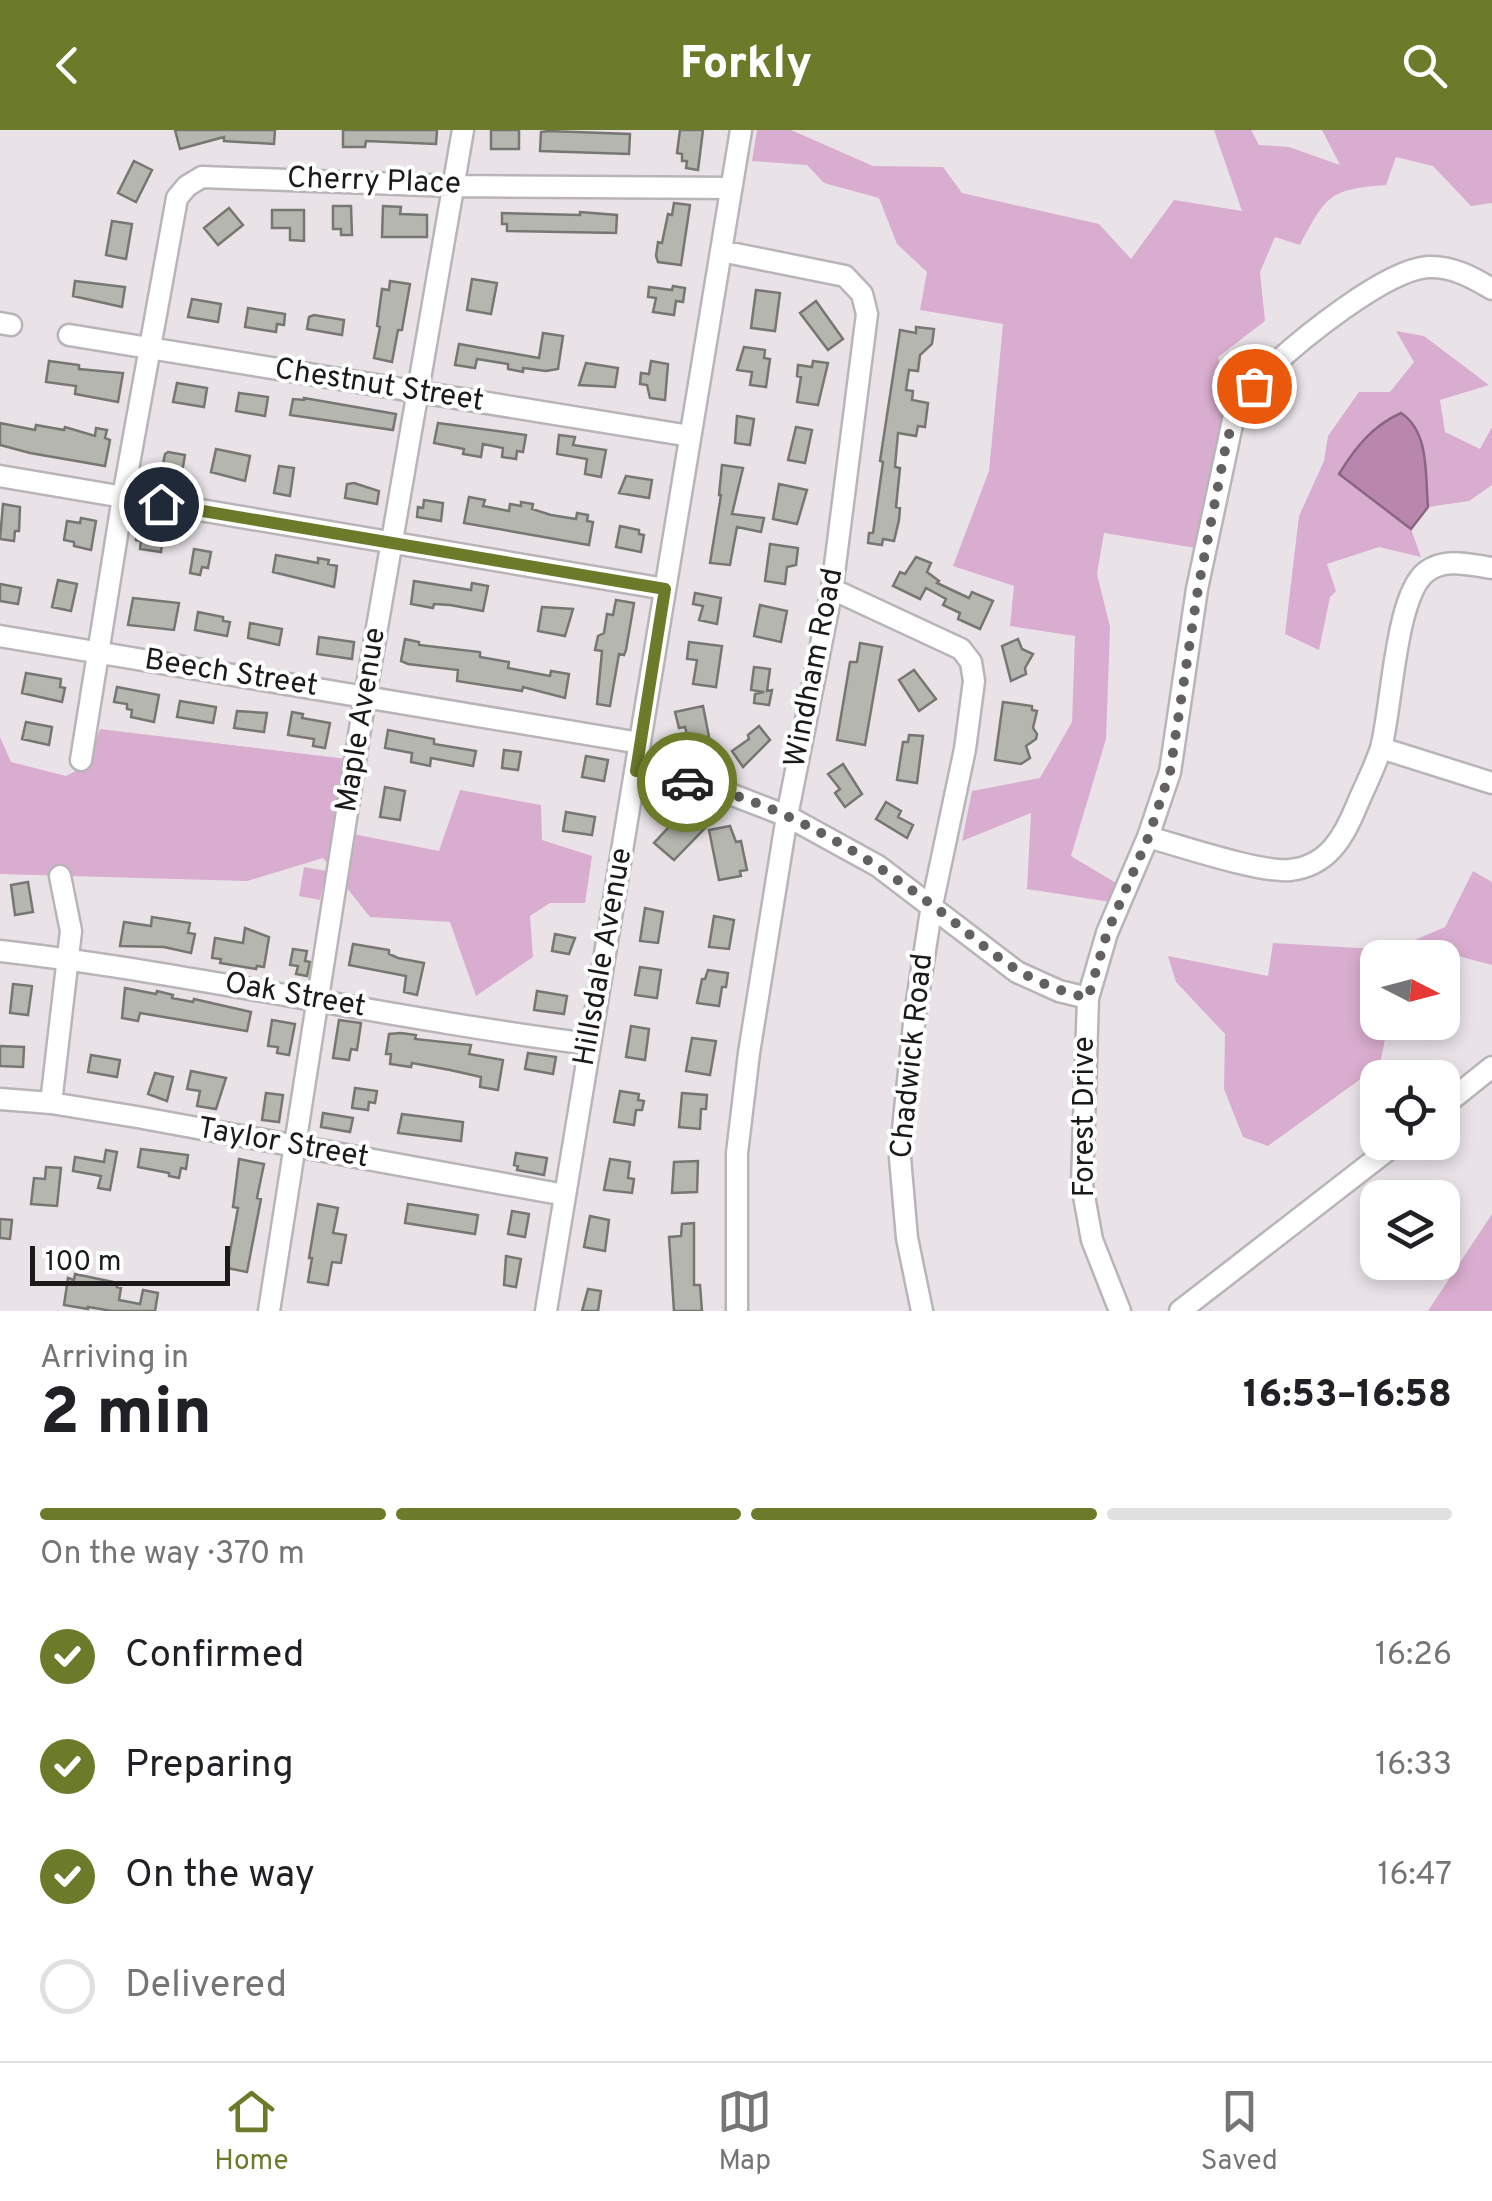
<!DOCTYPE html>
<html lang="en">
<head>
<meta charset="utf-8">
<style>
  :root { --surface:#fff; --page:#f6f6f6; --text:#202124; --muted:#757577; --line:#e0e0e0; --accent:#6b7b29 }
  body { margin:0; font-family:Overpass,sans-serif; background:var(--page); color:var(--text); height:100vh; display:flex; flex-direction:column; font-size:38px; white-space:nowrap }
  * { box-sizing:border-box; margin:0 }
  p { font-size:32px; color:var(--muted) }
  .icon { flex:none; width:55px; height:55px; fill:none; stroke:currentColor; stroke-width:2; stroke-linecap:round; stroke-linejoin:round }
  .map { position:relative; height:1181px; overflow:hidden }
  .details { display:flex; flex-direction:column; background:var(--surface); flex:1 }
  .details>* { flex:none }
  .needle { width:65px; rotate:96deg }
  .fabs { position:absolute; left:1360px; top:810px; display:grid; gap:20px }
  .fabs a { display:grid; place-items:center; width:100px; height:100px; border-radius:20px; background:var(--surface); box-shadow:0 5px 15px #0003; font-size:50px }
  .scale { position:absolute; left:30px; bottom:25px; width:200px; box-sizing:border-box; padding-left:10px; border:5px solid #1b191a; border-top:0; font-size:28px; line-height:35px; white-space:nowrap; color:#1b191a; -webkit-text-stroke:8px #fff; paint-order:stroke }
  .pin { position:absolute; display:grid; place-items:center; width:85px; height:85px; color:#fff; margin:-42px; border:5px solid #fff; border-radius:50%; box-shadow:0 2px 10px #0007 }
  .courier { position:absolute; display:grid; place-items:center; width:100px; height:100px; margin:-50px; border:8px solid #6b7b29; border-radius:50%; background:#fff; color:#222; box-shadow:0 2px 12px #0007 }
  .headline em { font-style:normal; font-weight:800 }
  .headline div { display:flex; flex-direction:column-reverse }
  .headline { display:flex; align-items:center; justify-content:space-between; height:170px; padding:0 40px }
  h1 { font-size:65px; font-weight:800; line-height:75px }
  .bar { display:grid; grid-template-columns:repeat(4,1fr); gap:15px 10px; align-content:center; height:120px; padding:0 40px }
  .bar i { height:12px; border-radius:8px; background:var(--line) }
  .bar .selected { background:var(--accent) }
  .bar p { grid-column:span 4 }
  ol { padding:0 40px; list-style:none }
  li { display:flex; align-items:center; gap:30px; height:110px }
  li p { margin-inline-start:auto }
  li .icon { padding:10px; border-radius:50%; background:var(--accent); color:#fff; stroke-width:4 }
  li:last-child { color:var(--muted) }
  li i { width:55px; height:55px; border:5px solid var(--line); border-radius:50% }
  header { display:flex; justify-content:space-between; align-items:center; height:130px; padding:0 40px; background:var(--accent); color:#fff; font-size:45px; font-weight:800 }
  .tab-bar { display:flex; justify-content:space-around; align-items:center; height:140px; border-top:2px solid var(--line); background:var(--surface); font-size:28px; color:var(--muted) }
  .tab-bar a { display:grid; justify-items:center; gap:5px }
  .tab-bar .selected { color:var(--accent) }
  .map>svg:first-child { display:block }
  .green { fill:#d9adcf }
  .water { fill:#b987ae; stroke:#8a6682; stroke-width:2.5 }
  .building { fill:#b4b6af; stroke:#767772; stroke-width:2.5 }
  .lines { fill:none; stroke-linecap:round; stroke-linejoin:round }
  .minor-casing { stroke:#b9b4b8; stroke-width:25 }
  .minor { stroke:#fff; stroke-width:20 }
  .done { stroke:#636062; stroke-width:10; stroke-dasharray:0 18 }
  .route { stroke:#6b7b29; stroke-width:12 }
  .labels { text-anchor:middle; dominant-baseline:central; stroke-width:8; stroke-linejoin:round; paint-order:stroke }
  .street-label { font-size:30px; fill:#1b191a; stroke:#fff }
</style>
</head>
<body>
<header><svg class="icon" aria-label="back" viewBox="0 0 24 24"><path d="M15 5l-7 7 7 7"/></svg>Forkly<svg class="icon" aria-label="search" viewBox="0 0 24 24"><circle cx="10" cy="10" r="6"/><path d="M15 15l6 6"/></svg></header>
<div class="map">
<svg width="1492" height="1181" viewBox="0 0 1492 1181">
  <rect width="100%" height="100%" fill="#e9e3e7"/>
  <!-- green -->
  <path class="green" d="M757,0H791L873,36L943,37L962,63L1099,94L1131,129L1174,70L1242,81L1214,0H1251L1259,15L1289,17L1340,35L1322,0H1492V73L1471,76L1433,36L1396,27L1386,55C1329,59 1326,66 1300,115L1275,107L1260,142L1265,191L1218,227L1226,265L1196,418L1104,403L1097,444L1110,497L1106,609L1071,726L1121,756L1111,772L1027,759L1031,683L962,711L972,661L1040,648L1072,592L1075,506L1010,496L1014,456L953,436L989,341L1003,194L920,180L927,142L897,114L879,68L824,53L807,35L752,31Z
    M1396,201L1424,206L1489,255L1440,270L1445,302L1480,319L1492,297V355L1469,371L1428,377C1425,346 1430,302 1401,283L1339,344L1411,399L1421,427L1379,417L1327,434L1336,461L1330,467L1319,520L1285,504L1299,386L1324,331L1328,306L1359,262H1390L1414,232Z
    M100,599L347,629L333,700L439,721L460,660L541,675L542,710L592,726L585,773H550L530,786L533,827L476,866L450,792L370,787L323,728L247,751L0,744V607L11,632L66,646L87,635Z
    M304,737L326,741L320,770L299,766Z
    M1473,741L1492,752V835L1458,826L1443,834L1442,828H1378V892L1388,893L1380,935L1268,1016L1243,1007L1224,959L1225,904L1176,852L1168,826L1268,846L1273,813L1392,820L1445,797Z
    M1492,1084V1181H1428Z"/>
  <!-- water -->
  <path class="water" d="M1401,283C1430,302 1425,346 1428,377L1411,399L1339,344C1355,318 1372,296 1401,283Z"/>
  <!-- building -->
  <path class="building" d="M175,0H275L274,14L224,11V7L180,19Z
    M343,0H437L436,14L366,11L365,17H343Z
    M491,0H519V19H491Z
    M680,0H703L698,40L686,38L687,31H682V24L677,23Z
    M548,1L630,4L629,24L540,21L541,2Z
    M134,31L152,40L136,72L118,63Z
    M674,73L690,75L681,135L658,132L656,126L658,112L662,113L668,84L672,85Z
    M333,76H351L352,105H341V99H333Z
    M383,76L401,77L400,84L427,85V107H382Z
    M229,78L243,95L218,115L204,98Z
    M272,80H304V111L290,110V98H272Z
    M580,82L617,85L616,103L507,101V94H502V83L580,85Z
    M112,91L132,94L126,129L106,125Z
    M472,149L497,153L491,184L467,180Z
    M75,151L125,157L122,177L73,166Z
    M390,151L410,154L402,200H398L392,232L374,228L380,197L377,196L382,159L389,160Z
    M673,156L685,158L683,172L676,171L674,185L653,182L656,168L648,167L649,157L672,160Z
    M756,160L780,163L775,201L751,198Z
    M192,169L221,174L218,192L188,187Z
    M816,171L843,209L828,220L800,183Z
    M248,178L285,184L284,195L277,194L276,202L245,197Z
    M314,185L344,190L342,205L307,199L309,187Z
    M916,197L934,199L932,214L920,225L918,241L909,240L906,260L913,261L912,270L928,273L925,297L918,296L916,306L898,303L895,337L900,338L896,377L900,378L899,390L894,411L883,409L882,415L868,413L869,403H873L883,332L880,331L900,200L916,203Z
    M543,203L563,206L558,239L546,241L523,238V242L508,239V234L477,229L475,238L455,235L459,214L539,228Z
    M744,217L765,220L764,228L770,229L766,257L750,255L752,242L737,240Z
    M49,231L79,235V239L123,243L118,272L75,264L76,256L46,252Z
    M651,231L668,234L665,270L650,268L647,255L640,254L641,243L649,244Z
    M813,231L828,233L818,275L797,272L801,247L797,246L798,235L812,237Z
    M586,233L618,238L615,257L579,255Z
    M177,253L207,258L204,277L173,272Z
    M239,263L268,267L265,286L236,281Z
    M304,268L396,284L393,300L290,285L293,269L304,270Z
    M737,286L754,289L750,315L735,313Z
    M0,293L35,300L36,295L64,300L65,297L95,306L96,298L107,300L105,308L110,310L105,336L30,323L0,315Z
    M438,293L526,305L523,322L517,321L516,329L502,327L503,318L483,314L481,327L463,324L464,319L434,313Z
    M796,297L812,300L805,333L788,330Z
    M559,305L575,307L573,315L606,320L601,347L585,344L587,329L557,324Z
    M216,319L250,326L245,351L211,342Z
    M168,322L185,325L181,348L161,345L165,324Z
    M722,335L743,338L732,384L764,388L761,402L737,397L730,435L710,433L721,365H719Z
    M279,336L294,338L290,366L274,363Z
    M626,346L652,350L649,368L619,363Z
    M354,353L379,361L377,374L345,368L347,354Z
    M779,354L807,360L797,394L773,389Z
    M469,367L485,370L483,376L509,381L510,374L521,376V372L533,374L532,379L551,385L576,389L577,383L588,385L587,391L593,392L589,415L464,393Z
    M424,370L443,373L441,391L417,387L418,377L423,378Z
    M3,374L20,377L19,401H15L14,411L0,409Z
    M81,388L96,391L91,420L74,416V412L64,410L67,391L80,393Z
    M620,396L639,400V404L644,405L641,422L616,417Z
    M137,399L163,404L161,422L140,419L141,411L136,410Z
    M770,414L798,418L796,435L787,437L785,454L765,451Z
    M194,419L211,422L208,438L202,437L200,445L190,443Z
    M276,425L318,433V428L329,430L328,434L337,436L334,457L273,442Z
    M916,427L931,433L927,442L939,451L937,453L969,468L972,462L993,471L980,499L958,489L960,483L943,475L946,469L926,458L920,469L893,456L900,442L905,444Z
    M58,450L77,454L71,481L52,477Z
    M414,451L471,460L472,453L488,456L483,481L450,475L434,474L433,478L411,474Z
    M0,454L21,458L18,474L0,471Z
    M695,463L721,468L717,494L699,490L703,476L693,474Z
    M133,468L179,473L174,500L128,495Z
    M616,470L634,473L626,520L624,525L619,524L610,576L597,574L602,521L595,520L598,506L604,503L607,484L613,485Z
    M760,475L787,481L781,512L754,506Z
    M542,477L573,479L565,506L538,501Z
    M198,482L223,487V491L230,492L227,506L195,500Z
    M250,493L282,499L279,515L248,508Z
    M319,507L354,512L352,529L317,524Z
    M405,509L419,512V515L480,522V527L509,532L508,538L550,546L551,541L569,544L565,568L523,557L522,561L457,551L458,540L408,534L401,531Z
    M1018,509L1022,519L1033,524L1025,538L1026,544L1011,551L1002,516Z
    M689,512L722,516L716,557L693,554L697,530L687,529Z
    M860,513L882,517L865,615L837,610L850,532H857Z
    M754,537L770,539L767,561L772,560L769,575L754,573L755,564L764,562L751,560Z
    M914,540L936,569L919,581L899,550Z
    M26,543L61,549L60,557L65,558L62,572L22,563Z
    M117,557L159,565L154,592L131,587L132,580L127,579V574L114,572Z
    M180,571L216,577L213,593L177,587Z
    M1003,572L1032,576V580L1037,581L1033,598L1037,604L1036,609L1026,616L1030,628L1021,634L995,630Z
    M703,576L711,617L691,622L685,597L679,598L675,582Z
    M237,581L267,583L264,602L234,598Z
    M292,582L303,584L302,588L330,593L325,618L313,616L314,609L288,605Z
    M26,592L52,597L49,615L22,609Z
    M759,596L770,610L743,637L732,621L749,609L748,605Z
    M388,600L434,609V614L476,621L473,636L431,628L430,636L411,632L412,623L385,618Z
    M909,605L923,606L917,653L897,650L903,612H908Z
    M504,620L521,622L518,640L502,638Z
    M586,626L608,630L604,651L582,647Z
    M843,634L862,664L845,677L835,663L840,659L828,644Z
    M385,657L405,661L400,690L380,687Z
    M886,672L901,681L898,687L913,695L907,708L876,689Z
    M684,681L705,698L674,730L654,713Z
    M566,682L595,687L592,705L563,701Z
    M730,696L736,712L741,711L747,740L740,741L741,746L719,750L709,700Z
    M28,752L33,782L15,785L11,755Z
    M645,778L663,782L658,813L640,811Z
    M714,786L734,790L729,819L709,817Z
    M152,787L190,793L188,803L195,804L191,823L164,817L120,816L124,792L151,796Z
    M245,798L269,807L264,837L257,836L256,839L220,833L221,829L212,828L215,808L243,813Z
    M555,804L575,808L569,824L552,821Z
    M353,814L389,820V824L398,828L424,833L417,865L404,862L406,846L349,835Z
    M293,819L307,821L305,831L310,832L307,846L296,844L298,836L290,835Z
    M640,837L661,840L657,868L635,865Z
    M708,840L728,843L726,857H722L719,876L697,873L702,849H705Z
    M13,854L32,856L28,885L10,883Z
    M125,858L156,864L157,861L173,865L172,868L193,872L194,869L251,882L247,901L140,883L138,891L122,888Z
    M537,861L567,866L564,884L534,880Z
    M272,890L295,894L289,925L277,923L278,917L268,916Z
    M339,890L361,893L357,920L351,919L349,930L333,928Z
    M631,896L649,899L645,930L626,927Z
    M401,903L416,905L415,909L471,915L469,924L503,930L498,960L480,957L481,947L450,940L412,933L411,937L390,934L391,924H386L389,904Z
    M692,908L716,911L710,945L686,941Z
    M0,916L24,917L23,937L0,936Z
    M528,923L556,927L553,944L525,939Z
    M91,925L120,930L117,947L88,942Z
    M191,941L226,948L216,979L197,976L200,961L187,959Z
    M155,943L173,947L167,971L148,964Z
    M355,958L377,961L375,973L369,972L368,980L352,978Z
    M620,961L639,964L638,970L644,971L642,980H636L634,995L614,992Z
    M266,963L283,965L279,992L262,990Z
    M682,963L707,965L706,979H701L700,999L679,997Z
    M323,983L353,988L350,1002L321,997Z
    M402,984L463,992L461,1011L398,1003Z
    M141,1019L188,1025L186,1039L181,1038L179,1048L169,1046V1043L138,1037Z
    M106,1020L117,1022L110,1060L98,1058L101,1046L73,1041L75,1027L104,1032Z
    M516,1023L547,1028L544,1045L517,1040L518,1036L514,1035Z
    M239,1029L264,1034L257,1068L261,1069L247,1142L227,1138L238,1078L233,1077Z
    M610,1029L630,1032L628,1048L634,1049L632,1063L604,1060Z
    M698,1031L697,1062L672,1063L674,1032Z
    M46,1037L61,1038L57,1076L31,1074L34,1048L45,1049Z
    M318,1074L338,1078L333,1103L346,1105L341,1133L332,1132L328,1155L308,1152L312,1128H309Z
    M408,1074L478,1085L475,1104L405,1093Z
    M512,1081L529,1084L525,1107L508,1104Z
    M590,1086L609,1090L605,1121L584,1117Z
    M0,1089L12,1090L10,1109L0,1108Z
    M694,1093V1155H700L702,1181H674L669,1107L681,1106L682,1094Z
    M506,1126L521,1129L516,1157L504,1155Z
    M75,1144L118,1153L117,1157L121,1158L119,1170L140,1174L143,1160L158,1163L155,1181H112L88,1177V1179L64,1175L68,1148L74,1150Z
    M588,1159L601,1161L598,1181H582Z"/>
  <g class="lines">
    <defs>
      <path id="minor" d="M721,121L845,146L862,164L867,184L832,459L787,686L749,923L737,1023V1181
        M0,193L11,195
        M69,205L690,306
        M0,346L665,459
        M832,459L961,519L971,532L974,551L965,619L932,775L915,884L900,1028L907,1108L922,1181
        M0,506L640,613
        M1381,618L1492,653
        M81,630L123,367L177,68L187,56L202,47L453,56L731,58
        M636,641L730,664L787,686L878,736L1017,842L1059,861L1088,868
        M1148,707C1181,716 1260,743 1290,740C1328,736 1344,707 1357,675C1365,656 1375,637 1381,618C1392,578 1395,466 1426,442C1445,427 1470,435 1492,438
        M0,821C198,844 392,889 590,914
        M0,969L51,973L137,987L565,1065
        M51,973L71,801L60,746
        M1442,977L1492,937
        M269,1181L365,567L463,0
        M546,1181L741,0
        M1120,1181L1092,1110L1082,1055L1088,868L1107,803L1148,707L1170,642L1197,459L1233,290C1243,272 1253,254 1268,240C1300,210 1385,140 1428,137C1452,136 1472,147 1492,159
        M1180,1181L1398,1012"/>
    </defs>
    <!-- minor casing -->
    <use href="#minor" class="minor-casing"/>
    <!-- minor -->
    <use href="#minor" class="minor"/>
  </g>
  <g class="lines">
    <!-- done -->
    <path class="done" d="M687,652C778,672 859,720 932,775C991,819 1013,850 1088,868L1107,803L1148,708L1170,642L1198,459L1227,310L1234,290L1254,256"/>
    <!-- route -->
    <path class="route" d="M161,374L665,459L636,641L687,652"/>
  </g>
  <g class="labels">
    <!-- street labels -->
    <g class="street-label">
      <text transform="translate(374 52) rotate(2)">Cherry Place</text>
      <text transform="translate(379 256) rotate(9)">Chestnut Street</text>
      <text transform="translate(815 538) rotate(-79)">Windham Road</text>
      <text transform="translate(231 544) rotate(9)">Beech Street</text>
      <text transform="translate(362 590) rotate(-81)">Maple Avenue</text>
      <text transform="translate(604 827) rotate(-80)">Hillsdale Avenue</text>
      <text transform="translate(295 866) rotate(10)">Oak Street</text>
      <text transform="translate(913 926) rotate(-84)">Chadwick Road</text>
      <text transform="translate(1085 987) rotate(-90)">Forest Drive</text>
      <text transform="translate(283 1014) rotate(10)">Taylor Street</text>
    </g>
  </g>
</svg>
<div class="fabs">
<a><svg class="needle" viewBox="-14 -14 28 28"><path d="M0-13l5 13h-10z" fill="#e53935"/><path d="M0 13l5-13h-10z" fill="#757577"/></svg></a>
<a><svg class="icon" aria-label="locate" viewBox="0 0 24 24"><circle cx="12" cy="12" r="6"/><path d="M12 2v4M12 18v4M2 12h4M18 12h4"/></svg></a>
<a><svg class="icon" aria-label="layers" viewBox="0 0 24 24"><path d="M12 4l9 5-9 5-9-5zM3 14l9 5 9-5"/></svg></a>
</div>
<div class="scale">100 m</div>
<div class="pin" style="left:1254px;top:256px;background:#ea580c"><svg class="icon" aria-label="bag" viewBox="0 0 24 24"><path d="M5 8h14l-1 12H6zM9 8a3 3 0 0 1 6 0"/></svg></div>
<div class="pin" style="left:161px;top:374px;background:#1f2937"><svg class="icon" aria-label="home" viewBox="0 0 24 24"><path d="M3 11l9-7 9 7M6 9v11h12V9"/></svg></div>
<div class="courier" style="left:687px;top:652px"><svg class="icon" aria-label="car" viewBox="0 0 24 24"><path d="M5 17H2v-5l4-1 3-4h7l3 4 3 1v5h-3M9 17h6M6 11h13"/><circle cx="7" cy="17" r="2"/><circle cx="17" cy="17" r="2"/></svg></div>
</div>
<section class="details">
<div class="headline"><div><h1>2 min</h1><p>Arriving in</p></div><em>16:53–16:58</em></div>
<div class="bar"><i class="selected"></i><i class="selected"></i><i class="selected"></i><i></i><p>On the way · 370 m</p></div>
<ol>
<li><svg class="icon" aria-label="check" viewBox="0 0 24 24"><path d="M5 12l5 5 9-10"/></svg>Confirmed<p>16:26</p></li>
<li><svg class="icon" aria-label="check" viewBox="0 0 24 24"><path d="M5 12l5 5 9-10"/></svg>Preparing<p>16:33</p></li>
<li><svg class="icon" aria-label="check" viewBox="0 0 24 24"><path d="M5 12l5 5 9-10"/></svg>On the way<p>16:47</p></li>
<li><i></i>Delivered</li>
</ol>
</section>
<nav class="tab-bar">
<a class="selected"><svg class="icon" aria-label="home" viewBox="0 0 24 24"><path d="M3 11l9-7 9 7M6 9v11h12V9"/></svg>Home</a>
<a><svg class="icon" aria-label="map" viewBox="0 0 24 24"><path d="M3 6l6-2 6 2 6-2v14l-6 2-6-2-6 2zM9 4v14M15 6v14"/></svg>Map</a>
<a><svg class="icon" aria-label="saved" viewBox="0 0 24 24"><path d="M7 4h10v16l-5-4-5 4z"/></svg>Saved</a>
</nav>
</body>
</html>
